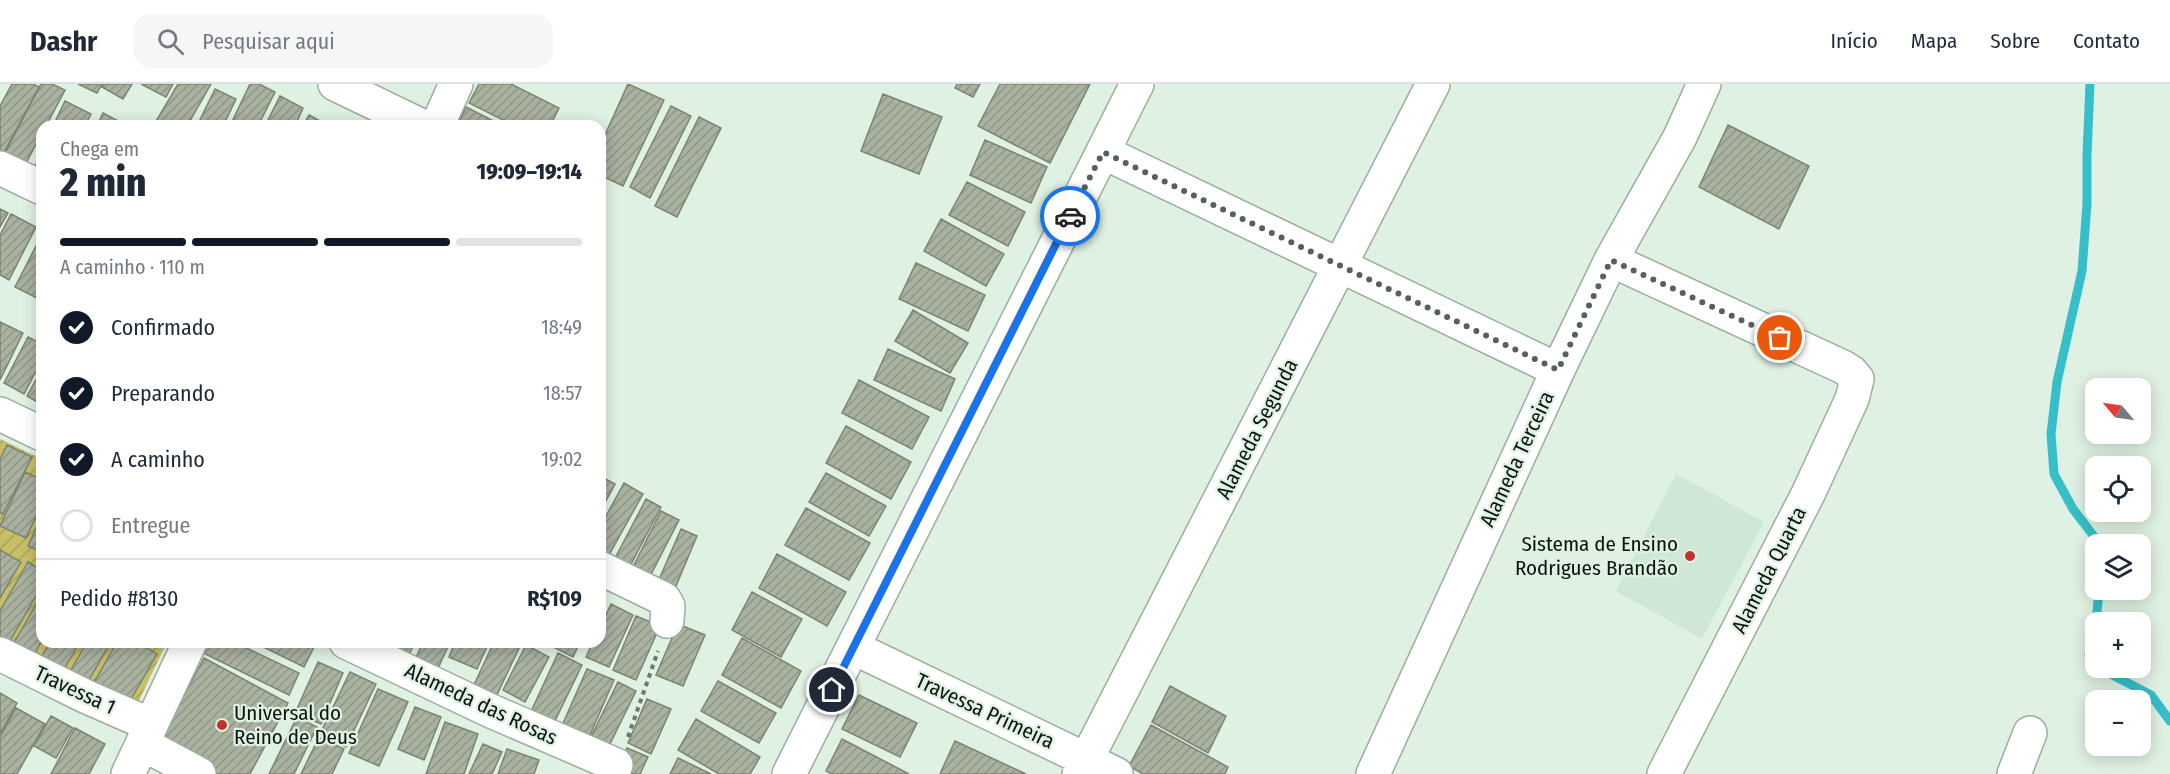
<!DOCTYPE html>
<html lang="pt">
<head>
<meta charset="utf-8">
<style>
  :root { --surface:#fff; --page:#f6f6f7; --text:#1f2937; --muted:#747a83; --line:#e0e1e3; --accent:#111827 }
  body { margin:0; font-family:"Fira Sans Condensed",sans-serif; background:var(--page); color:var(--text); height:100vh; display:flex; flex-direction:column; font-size:22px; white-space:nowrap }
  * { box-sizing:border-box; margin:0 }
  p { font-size:20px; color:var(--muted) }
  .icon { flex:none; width:33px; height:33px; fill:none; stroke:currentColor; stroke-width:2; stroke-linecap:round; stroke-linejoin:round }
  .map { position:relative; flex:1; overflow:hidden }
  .details { position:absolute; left:36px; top:36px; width:570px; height:528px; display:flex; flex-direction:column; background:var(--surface); border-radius:18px; box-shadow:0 3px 15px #0003 }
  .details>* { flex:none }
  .needle { width:39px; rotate:299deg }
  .buttons { position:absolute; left:2085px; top:294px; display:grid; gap:12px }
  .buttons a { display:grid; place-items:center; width:66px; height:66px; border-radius:12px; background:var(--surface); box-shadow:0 3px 15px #0003; font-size:30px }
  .pin { position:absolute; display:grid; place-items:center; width:51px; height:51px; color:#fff; margin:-26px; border:3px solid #fff; border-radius:50%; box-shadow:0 2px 6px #0007 }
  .courier { position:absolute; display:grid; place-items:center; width:60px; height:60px; margin:-30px; border:4px solid #1a73e8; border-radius:50%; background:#fff; color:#222; box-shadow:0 2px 8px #0007 }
  .summary em { font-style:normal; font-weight:800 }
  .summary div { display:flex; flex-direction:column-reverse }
  .summary { display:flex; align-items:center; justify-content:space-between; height:102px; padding:0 24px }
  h1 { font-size:39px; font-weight:800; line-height:45px }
  .bar { display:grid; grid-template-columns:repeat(4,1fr); gap:9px 6px; align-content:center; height:72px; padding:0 24px }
  .bar i { height:8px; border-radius:4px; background:var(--line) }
  .bar .on { background:var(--accent) }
  .bar p { grid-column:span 4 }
  .line { display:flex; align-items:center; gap:15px; padding:0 24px; border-top:2px solid var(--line) }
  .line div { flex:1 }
  ol { padding:0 24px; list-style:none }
  li { display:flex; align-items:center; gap:18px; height:66px }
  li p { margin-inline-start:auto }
  li .icon { padding:6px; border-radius:50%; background:var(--accent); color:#fff; stroke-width:4 }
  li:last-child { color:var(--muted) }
  li i { width:33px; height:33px; border:3px solid var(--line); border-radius:50% }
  header { display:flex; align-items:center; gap:36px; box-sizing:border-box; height:84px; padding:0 30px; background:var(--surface); border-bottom:2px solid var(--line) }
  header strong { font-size:28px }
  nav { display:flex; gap:33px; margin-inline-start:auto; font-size:21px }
  .search { width:420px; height:54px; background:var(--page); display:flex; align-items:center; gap:15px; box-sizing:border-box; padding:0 21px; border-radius:18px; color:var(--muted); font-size:22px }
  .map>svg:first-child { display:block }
  .built { fill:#cfe8d5 }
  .garden { fill:url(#garden-furrows) }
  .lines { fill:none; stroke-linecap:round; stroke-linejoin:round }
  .stream { stroke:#36bfc9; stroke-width:9 }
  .building { fill:url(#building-hatch); stroke:#7c8472; stroke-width:1.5 }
  .minor-casing { stroke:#9bad9f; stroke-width:36 }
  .path { stroke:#6c786f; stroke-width:4; stroke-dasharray:4.5 4.5; stroke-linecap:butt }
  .minor { stroke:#fff; stroke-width:33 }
  .done { stroke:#566159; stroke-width:6; stroke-dasharray:0 10.8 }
  .route { stroke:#1a73e8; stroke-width:8 }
  .poi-dot { fill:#c23429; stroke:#dff1e3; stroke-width:2 }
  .labels { text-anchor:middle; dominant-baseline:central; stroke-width:4.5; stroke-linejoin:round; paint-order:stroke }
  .street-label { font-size:21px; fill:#0d140f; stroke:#dff1e3 }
  .poi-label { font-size:21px; fill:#0d140f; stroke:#dff1e3; text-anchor:end }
</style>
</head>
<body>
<header>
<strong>Dashr</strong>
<div class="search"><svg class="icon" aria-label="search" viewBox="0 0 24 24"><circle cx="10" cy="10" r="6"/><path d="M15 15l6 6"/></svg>Pesquisar aqui</div>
<nav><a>Início</a><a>Mapa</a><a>Sobre</a><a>Contato</a></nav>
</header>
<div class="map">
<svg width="2170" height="690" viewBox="0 0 2170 690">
  <defs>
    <pattern id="garden-furrows" width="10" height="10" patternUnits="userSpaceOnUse" patternTransform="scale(1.5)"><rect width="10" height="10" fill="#c7be68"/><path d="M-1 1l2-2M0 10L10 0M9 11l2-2" fill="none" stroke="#aaa259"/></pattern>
    <pattern id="building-hatch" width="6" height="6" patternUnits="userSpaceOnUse" patternTransform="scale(1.5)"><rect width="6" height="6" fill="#a9b19f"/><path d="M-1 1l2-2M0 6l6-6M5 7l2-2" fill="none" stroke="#909788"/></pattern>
  </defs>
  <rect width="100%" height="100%" fill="#dff1e3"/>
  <!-- built -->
  <path class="built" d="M1676,390L1764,438L1702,555L1616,507Z"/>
  <!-- garden -->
  <path class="garden" d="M0,355L42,375V558H167L134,627L0,562Z"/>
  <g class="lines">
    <!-- stream -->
    <path class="stream" d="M2090,0L2087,71V120L2082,187L2057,298L2051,350L2054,390L2073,425L2096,455L2097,460
      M2096,538L2099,506
      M2096,540L2089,571L2096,579
      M2099,584L2151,611L2170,637"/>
  </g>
  <!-- building -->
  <path class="building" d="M12,0H33L39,3L0,76V22Z
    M41,0H52L65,6L46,42H42V49L24,83L3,73Z
    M78,0H102L97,9Z
    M104,0H132L123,15L102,3Z
    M141,0H173L166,13Z
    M178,0H211L187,42H161L155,39Z
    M250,0H259L275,8L258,42H230Z
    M479,0H511L559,24L550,42H515L469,19Z
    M628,0L664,16L623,102L600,91V62Z
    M957,0H980L973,13L955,4Z
    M1000,0H1090L1050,79L978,42Z
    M215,5L236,15L223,42H197Z
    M883,10L942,33L919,90L861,67Z
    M280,12L303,24L295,42H265Z
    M65,17L91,30L85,42H53Z
    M671,22L691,32L650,114L630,103Z
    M466,23L503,42H457Z
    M103,29L124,40L123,42H97Z
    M309,31L329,42H303Z
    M699,33L721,44L677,133L655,122Z
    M1728,41L1809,82L1779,145L1699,103Z
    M985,56L1047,83L1031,119L970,91Z
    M42,67V94L32,89Z
    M967,98L1025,128L1008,162L949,131Z
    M0,125L8,129L0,143Z
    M11,130L36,143L9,196L0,191V151Z
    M941,135L1004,170L986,202L924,167Z
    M36,162L42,165V205L37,214L15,203Z
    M916,179L985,211L968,247L899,215Z
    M913,226L968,259L950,289L895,257Z
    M0,238L23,249L0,296Z
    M28,253L42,260V276L24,310L4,299Z
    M888,265L955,295L941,327L874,296Z
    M42,285V321L27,312Z
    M859,296L929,333L912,365L842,329Z
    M846,342L911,378L891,415L826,379Z
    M7,361L32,373L3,430L0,429V375Z
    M25,388L42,396V420L26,454L0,442Z
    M826,389L886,422L869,452L809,418Z
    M600,392L615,400L600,428Z
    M624,399L643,410L605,478L600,476V443Z
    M646,415L661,423L626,490L611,482Z
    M806,424L870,459L849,496L785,461Z
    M661,427L679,436L645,502L628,493Z
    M42,431V468L28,462Z
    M681,445L697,452L671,514L654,507Z
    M0,466L21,478L0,514Z
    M777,470L846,508L827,542L759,504Z
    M28,478L42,487V502L4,567L0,565V527Z
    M752,508L802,535L781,573L732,546Z
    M42,510V556L34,571L14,559Z
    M611,520L633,531L609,583L586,573L593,558H600V544Z
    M636,532L660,542L636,596L613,586Z
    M678,540L705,551L683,602L656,591Z
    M742,554L801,587L781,624L722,591Z
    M50,558H80L61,590L39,577Z
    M87,558H111L86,601L68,591Z
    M117,558H137L157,570L127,622L92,602Z
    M198,558H234L299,589L289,611L195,565Z
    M253,558H314L316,559L304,583Z
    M380,558H415L407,575Z
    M423,558H450L436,589L414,578Z
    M455,558H489L477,585L449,573Z
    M494,558H522L495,615L472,605Z
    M558,558H580L573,573L555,564Z
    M526,561L549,573L525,618L503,606Z
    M558,569L582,581L552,643L529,632Z
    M204,574L288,619L250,690H207L156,663Z
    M318,578L343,589L321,640L295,629Z
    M587,585L614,596L587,658L560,646Z
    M350,588L376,600L346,663L320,650Z
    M718,597L776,629L759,659L701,627Z
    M618,598L636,607L607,666L589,657Z
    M1170,602L1226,632L1208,669L1152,638Z
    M378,605L408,618L379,682L349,669Z
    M0,609L17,619L0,650Z
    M859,611L917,639L900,673L842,645Z
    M647,615L671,625L651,670L628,659Z
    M415,623L441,633L424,676L398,665Z
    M16,624L45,640L17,690H0V653Z
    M51,632L73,644L56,674L34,662Z
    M297,633L317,643L294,690H269Z
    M696,635L760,673L750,690H719L678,666Z
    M445,638L478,650L464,690H426Z
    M1151,641L1228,683L1225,690H1143L1129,682Z
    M75,644L105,660L89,690H51Z
    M319,653L344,665L332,690H301Z
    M842,655L909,690H832L826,687Z
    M955,657L1026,690H940Z
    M483,660L502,668L492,690H469Z
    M627,664L648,673L640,690H630L618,685Z
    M507,665L539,676L534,690H498Z
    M678,674L711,690H670Z"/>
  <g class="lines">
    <defs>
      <path id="minor" d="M335,0L422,42
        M437,42L456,0
        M1103,68L1558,286
        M0,84L42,104
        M1611,176L1843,283L1851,288L1857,295L1852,315L1808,410L1664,690
        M0,330L42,350
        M600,484L664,515L668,522L667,537
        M346,558L491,627L616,681
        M854,564L1116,690
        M0,570L87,613L151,641
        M143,660L199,690
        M128,690L190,558
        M789,690L1137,0
        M1079,690L1433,0
        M1373,690L1558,286L1611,176L1680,53L1704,0
        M2014,690L2030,649"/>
    </defs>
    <!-- minor casing -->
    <use href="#minor" class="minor-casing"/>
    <!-- path -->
    <path class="path" d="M628,653L658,567"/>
    <!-- minor -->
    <use href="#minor" class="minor"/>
  </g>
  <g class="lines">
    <!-- done -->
    <path class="done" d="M1070,132L1103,68L1558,286L1611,176L1780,254"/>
    <!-- route -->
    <path class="route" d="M832,606L1070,132"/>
  </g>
  <!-- markers -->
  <g class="poi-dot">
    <circle cx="1690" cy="472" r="6"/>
    <circle cx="222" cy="641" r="6"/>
  </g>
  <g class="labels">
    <!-- street labels -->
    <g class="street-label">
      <text transform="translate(1257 345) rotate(-63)">Alameda Segunda</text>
      <text transform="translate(1517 375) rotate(-65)">Alameda Terceira</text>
      <text transform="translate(1769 486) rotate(-63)">Alameda Quarta</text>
      <text transform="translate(75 606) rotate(25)">Travessa 1</text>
      <text transform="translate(481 620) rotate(25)">Alameda das Rosas</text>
      <text transform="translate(985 627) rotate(25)">Travessa Primeira</text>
    </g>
    <!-- poi labels -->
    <g class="poi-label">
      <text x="1678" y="460">Sistema de Ensino<tspan x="1678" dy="24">Rodrigues Brandão</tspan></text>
      <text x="234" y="629" text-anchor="start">Universal do<tspan x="234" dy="24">Reino de Deus</tspan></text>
    </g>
  </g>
</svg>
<div class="buttons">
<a><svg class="needle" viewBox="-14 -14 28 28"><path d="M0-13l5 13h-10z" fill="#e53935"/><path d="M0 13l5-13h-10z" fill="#747a83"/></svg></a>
<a><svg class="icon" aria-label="locate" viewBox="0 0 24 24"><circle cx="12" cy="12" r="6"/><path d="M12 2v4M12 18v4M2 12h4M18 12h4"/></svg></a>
<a><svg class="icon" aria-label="layers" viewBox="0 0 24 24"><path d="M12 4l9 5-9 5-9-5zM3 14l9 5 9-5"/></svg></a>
<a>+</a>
<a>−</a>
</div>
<div class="pin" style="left:1780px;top:254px;background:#ea580c"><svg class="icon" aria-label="bag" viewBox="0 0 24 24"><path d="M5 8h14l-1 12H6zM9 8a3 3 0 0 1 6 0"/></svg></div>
<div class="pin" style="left:832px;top:606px;background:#1f2937"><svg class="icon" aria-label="home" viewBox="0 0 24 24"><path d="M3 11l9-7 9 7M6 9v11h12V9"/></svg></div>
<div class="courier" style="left:1070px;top:132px"><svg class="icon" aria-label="car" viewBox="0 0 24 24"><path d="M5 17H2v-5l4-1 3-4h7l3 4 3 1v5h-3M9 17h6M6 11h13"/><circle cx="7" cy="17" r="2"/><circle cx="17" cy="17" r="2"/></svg></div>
<section class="details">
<div class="summary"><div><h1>2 min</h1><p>Chega em</p></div><em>19:09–19:14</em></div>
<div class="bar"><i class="on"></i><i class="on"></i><i class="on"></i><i></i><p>A caminho · 110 m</p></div>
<ol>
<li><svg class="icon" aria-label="check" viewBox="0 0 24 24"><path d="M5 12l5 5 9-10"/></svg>Confirmado<p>18:49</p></li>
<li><svg class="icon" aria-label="check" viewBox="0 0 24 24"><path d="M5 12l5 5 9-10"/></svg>Preparando<p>18:57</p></li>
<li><svg class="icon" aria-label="check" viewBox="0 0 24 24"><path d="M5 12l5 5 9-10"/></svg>A caminho<p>19:02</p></li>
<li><i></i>Entregue</li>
</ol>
<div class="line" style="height:78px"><div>Pedido #8130</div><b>R$109</b></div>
</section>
</div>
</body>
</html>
